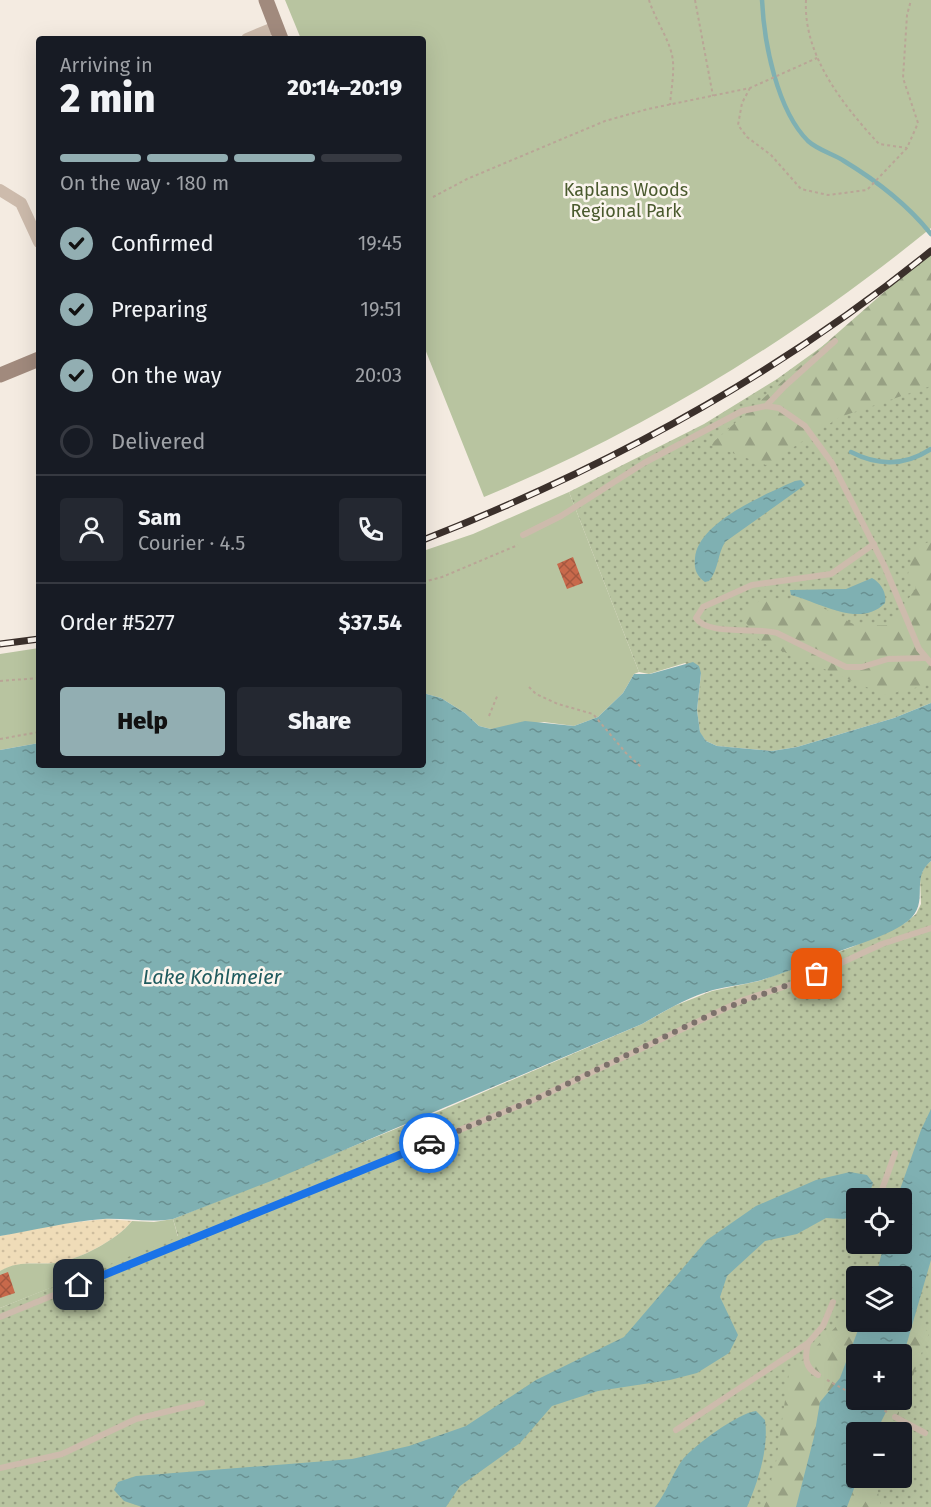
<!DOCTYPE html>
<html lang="en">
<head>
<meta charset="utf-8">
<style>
  :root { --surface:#171b24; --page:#242831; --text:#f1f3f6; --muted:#9ea1a6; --line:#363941; --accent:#92aeb2 }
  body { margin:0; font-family:"Fira Sans",sans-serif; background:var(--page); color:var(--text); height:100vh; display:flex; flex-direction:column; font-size:22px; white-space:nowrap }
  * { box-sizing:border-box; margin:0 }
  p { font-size:20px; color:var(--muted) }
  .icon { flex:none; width:33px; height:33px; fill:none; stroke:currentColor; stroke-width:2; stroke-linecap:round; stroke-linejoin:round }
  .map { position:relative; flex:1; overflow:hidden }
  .panel { position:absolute; left:36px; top:36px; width:390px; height:732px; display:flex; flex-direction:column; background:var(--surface); border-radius:6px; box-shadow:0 6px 24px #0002 }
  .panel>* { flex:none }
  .controls { position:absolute; left:846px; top:1188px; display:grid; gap:12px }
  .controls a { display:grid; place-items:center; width:66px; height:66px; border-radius:6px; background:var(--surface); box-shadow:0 6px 24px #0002; font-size:30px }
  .pin { position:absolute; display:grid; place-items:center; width:51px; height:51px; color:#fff; margin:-26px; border-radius:12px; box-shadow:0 3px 9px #0006 }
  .courier { position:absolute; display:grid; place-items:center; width:60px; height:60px; margin:-30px; border:4px solid #1a73e8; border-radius:50%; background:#fff; color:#222; box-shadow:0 2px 8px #0007 }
  .headline em { font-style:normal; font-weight:800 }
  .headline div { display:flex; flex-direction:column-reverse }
  .headline { display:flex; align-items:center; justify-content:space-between; height:102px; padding:0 24px }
  h1 { font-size:39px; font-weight:800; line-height:45px }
  .bar { display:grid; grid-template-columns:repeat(4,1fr); gap:9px 6px; align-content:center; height:72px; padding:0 24px }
  .bar i { height:8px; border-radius:4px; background:var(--line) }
  .bar .on { background:var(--accent) }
  .bar p { grid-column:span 4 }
  .line { display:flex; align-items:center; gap:15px; padding:0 24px; border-top:2px solid var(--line) }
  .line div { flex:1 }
  .round { display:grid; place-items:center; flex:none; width:63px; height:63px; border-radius:6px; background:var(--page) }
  ol { padding:0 24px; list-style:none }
  li { display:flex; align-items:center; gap:18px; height:66px }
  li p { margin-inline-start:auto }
  li .icon { padding:6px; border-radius:50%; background:var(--accent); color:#111; stroke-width:4 }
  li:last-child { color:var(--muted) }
  li i { width:33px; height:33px; border:3px solid var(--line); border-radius:50% }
  .primary-button { display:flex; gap:12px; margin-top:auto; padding:12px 24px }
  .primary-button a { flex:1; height:69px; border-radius:6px; background:var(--accent); color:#111; font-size:24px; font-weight:800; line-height:69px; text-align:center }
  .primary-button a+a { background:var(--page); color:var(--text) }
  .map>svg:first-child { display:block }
  .grass { fill:url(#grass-dots); fill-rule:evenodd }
  .forest { fill:url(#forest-firs); fill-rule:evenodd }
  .sand { fill:url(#sand-dots) }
  .green { fill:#b8c4a0 }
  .water { fill:url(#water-ripples) }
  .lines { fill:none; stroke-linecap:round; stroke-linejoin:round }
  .stream { stroke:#7fb0b2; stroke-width:4.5 }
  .building { fill:url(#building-cross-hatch) }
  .path { stroke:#b9a596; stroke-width:2; stroke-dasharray:3 3; stroke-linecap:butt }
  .lane { stroke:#cdbbac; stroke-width:6 }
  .street { stroke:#cdbbac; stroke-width:12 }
  .secondary { stroke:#a18a7d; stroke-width:15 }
  .rail-casing { stroke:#3b302b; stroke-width:7 }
  .rail { stroke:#fbf5ee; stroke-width:4.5; stroke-dasharray:14; stroke-linecap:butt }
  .done { stroke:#7c716b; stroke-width:6; stroke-dasharray:0 10.8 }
  .route { stroke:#1a73e8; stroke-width:8 }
  .labels { text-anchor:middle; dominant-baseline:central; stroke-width:5; stroke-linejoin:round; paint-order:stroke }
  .park-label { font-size:18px; fill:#4a5a2e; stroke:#fbf5ee }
  .water-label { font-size:20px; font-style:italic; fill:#1f5a5e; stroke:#fbf5ee }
</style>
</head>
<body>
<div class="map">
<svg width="931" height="1507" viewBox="0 0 931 1507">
  <defs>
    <pattern id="grass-dots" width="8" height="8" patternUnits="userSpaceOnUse" patternTransform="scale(1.5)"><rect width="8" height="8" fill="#b8c4a0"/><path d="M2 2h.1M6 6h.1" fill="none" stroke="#97a083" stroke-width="1.8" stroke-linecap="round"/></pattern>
    <pattern id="forest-firs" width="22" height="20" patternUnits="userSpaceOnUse" patternTransform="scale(1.5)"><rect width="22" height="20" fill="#b8c4a0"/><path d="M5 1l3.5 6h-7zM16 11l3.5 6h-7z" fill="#97a083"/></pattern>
    <pattern id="sand-dots" width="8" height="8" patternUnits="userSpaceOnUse" patternTransform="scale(1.5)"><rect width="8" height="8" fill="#efdcb8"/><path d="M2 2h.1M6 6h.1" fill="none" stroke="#cebd9e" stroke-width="1.8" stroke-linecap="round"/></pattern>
    <pattern id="water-ripples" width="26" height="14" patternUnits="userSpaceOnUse" patternTransform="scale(1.5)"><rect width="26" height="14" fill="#7fb0b2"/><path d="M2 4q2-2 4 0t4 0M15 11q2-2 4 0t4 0" fill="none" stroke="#699091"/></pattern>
    <pattern id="building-cross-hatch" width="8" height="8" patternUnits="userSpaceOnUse" patternTransform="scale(1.5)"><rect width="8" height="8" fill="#c8694b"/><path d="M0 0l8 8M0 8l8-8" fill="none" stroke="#a4573f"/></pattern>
  </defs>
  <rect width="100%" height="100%" fill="#f4ebe1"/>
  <!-- grass -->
  <path class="grass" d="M931,268V703L894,718L797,747L772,751L717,746L706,741L700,733L697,710L701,673L685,663L649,674L639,672L569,492L704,424L777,379Z
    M931,861V1507H0V1308L178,1236L173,1219L440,1111L642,1024L674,1006L712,991L759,981L852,947L905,923L916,914L921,904L920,877L925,866ZM856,1198H902V1244H856ZM856,1276H902V1322H856ZM856,1354H902V1400H856ZM856,1432H902V1478H856Z"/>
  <!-- forest -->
  <path class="forest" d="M931,251V386L840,417L766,465L710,445Z
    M931,541V684L885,695L761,642L739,614L764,598L808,600L855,625H890L916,588L908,574L914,548Z
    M902,1300L929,1333L892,1432H856V1478H875L881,1507H764L776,1462L789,1373L856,1307V1322H902ZM856,1354H902V1400H856Z"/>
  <!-- sand -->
  <path class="sand" d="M106,1219L132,1221C117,1240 79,1260 55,1263C32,1265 23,1260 0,1271V1236L50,1225Z"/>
  <!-- green -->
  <path class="green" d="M285,0H931V228C796,338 646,430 484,497L423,344V39H301Z
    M569,492L639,672L634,674L623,693L598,717L574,726L544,722L491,729L479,726L465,713L441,698L423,693V551L473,534Z
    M39,648V743L0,750V654Z
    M173,1219L178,1237L0,1308V1271C19,1260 34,1265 55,1263C79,1260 117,1240 132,1221L154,1222Z"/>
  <!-- water -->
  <path class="water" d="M801,480L805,485L725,542C717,555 719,569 709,581L705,582C696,575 694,569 695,558C698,522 766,494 795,481Z
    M872,578C881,583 887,593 885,603C860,629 819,602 791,595L790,590L846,589Z
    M693,662L699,666L701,673L697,710L700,732L706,741L717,746L772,751L797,747L894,718L931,703V861C909,879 931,902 908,921C890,935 861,943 840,951C813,961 786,973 758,981C743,985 728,986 713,990C688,997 665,1011 642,1024L271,1181L173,1219C149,1223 127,1218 103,1219C67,1222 35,1230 0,1236V750L39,743V765H423V693L441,698L465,713L479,726L491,729L525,721L574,726L598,717L623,693L634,674H650Z
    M931,1109V1260L902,1360V1354H856V1400H891L890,1404L876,1432H856L858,1478L847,1507H796L814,1437L820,1402L840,1378L861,1322H902V1276H876L884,1244H902V1198H897L921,1130Z
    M850,1172L867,1175L873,1183L868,1198H856V1215L844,1219L826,1218L797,1234L765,1241L727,1276L720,1297L738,1335L729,1353L697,1373L670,1380L598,1391L552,1406L520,1443L460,1486L446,1507H142L124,1501L114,1490L118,1482L136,1476L352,1459L409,1446L466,1426L536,1380L624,1337L707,1240L756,1206L816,1180Z
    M756,1411L765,1420C769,1448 758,1482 747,1507H655C667,1492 672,1474 683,1459C695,1445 738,1413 756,1411Z"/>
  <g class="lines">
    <!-- stream -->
    <path class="stream" d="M762,0C764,43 777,110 808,141C818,150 833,154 844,161C877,181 907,204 931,234
      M851,452C878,466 905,466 931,449"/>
  </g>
  <!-- building -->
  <path class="building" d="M573,557L583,583L567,589L557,564Z
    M8,1272L15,1293L0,1298V1275Z"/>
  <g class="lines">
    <!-- path -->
    <path class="path" d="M649,0C655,20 672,43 673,62C674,76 671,91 670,105
      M695,0L713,96
      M806,0C803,56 844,106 879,144L907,148
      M750,88L742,103L738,125L747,137L771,155L801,189L828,195L867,190L907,148L918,123L903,78L907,15L911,0
      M433,197L467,179L605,121L648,109L750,88L817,58
      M423,582L442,577L518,545
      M0,681L39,678
      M529,687L536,694L558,704L593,714L626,753L641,767
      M489,716L498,694
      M0,739L39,732
      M827,1380L856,1396
      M863,1400L887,1412"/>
    <!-- lane -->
    <path class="lane" d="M766,406L785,386L835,341
      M523,535L561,516L644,463L742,411L766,406L779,408L805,426L832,463L884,565L919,649L931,663
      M874,544L831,574L752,585L703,607L696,618C707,636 757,627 777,633L846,667H862L888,659L925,658
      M879,1198L895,1153
      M0,1317L538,1098L743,1000L802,981L882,944L931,928
      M808,1343C805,1357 804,1367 818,1375
      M895,1417L925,1433
      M676,1430L808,1343L823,1326L833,1302
      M0,1468L62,1454L136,1419L202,1403"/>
    <!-- street -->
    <path class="street" d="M247,39L276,27
      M0,190L21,203L39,242"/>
    <!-- secondary -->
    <path class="secondary" d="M266,0L281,39
      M0,375L39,359"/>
    <defs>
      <path id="rail" d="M423,540C607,468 777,376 931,251
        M0,644L39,639"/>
    </defs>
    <!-- rail casing -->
    <use href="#rail" class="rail-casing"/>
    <!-- rail -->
    <use href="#rail" class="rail"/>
  </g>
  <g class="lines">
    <!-- done -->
    <path class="done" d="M429,1143L538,1098L718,1011L817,974"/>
    <!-- route -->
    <path class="route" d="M79,1285L429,1143"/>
  </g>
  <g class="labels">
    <!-- park labels -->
    <g class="park-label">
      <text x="626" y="190">Kaplans Woods<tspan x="626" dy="21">Regional Park</tspan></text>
    </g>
    <!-- water labels -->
    <g class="water-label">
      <text x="212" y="977">Lake Kohlmeier</text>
    </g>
  </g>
</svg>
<div class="controls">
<a><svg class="icon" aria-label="locate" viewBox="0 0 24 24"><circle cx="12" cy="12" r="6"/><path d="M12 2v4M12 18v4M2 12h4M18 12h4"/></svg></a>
<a><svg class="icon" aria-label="layers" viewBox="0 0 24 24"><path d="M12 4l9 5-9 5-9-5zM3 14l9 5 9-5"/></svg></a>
<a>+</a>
<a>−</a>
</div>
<div class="pin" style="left:817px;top:974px;background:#ea580c"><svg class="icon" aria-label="bag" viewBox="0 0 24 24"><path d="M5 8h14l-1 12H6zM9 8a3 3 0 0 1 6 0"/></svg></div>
<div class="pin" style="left:79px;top:1285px;background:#1f2937"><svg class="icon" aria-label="home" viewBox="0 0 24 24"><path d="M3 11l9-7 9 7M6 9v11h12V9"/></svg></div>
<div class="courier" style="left:429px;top:1143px"><svg class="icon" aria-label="car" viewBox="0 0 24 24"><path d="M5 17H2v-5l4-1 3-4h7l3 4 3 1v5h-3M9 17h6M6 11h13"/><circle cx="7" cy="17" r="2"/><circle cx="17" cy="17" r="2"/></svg></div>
<section class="panel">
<div class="headline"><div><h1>2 min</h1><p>Arriving in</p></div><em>20:14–20:19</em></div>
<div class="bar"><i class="on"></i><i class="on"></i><i class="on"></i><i></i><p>On the way · 180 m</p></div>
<ol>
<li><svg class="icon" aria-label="check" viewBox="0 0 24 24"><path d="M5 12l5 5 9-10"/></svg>Confirmed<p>19:45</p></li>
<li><svg class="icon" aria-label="check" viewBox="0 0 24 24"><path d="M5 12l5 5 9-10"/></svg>Preparing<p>19:51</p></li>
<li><svg class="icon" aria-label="check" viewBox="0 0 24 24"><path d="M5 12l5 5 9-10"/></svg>On the way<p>20:03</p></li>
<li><i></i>Delivered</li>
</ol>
<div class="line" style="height:108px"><a class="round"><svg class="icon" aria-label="person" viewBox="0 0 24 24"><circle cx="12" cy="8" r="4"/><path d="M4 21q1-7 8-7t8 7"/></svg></a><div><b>Sam</b><p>Courier · 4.5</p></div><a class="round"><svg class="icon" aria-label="phone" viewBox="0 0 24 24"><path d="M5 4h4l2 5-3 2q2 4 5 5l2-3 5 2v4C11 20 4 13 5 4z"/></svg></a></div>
<div class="line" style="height:78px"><div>Order #5277</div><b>$37.54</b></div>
<div class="primary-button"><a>Help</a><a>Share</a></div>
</section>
</div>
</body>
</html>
